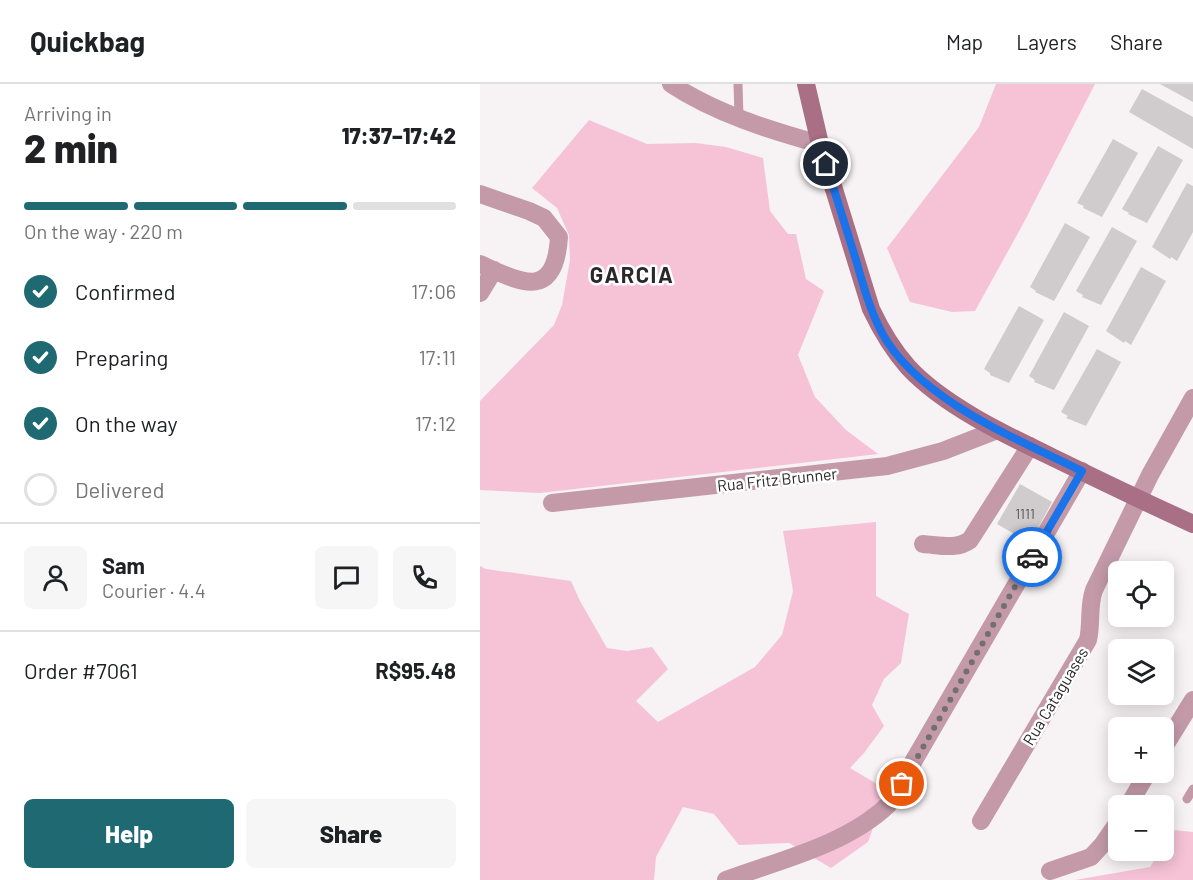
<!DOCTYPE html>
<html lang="en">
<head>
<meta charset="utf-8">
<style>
  :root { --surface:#fff; --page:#f6f6f6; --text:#202124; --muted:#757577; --line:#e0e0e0; --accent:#1f6a72 }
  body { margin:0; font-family:Barlow,sans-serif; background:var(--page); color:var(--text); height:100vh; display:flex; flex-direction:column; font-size:22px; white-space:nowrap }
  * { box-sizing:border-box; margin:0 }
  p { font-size:20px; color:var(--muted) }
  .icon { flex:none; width:33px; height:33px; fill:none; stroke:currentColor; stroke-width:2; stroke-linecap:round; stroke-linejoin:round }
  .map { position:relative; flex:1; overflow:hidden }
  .drawer { display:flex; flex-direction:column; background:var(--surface); width:480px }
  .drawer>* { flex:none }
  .buttons { position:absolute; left:628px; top:477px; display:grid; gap:12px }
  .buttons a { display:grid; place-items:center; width:66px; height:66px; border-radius:9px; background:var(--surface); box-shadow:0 3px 15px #0003; font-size:30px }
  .pin { position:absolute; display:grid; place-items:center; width:51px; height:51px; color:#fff; margin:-26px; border:3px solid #fff; border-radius:50%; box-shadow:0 2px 6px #0007 }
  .courier { position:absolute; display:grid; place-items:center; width:60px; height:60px; margin:-30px; border:4px solid #1a73e8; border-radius:50%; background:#fff; color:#222; box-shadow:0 2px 8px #0007 }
  .head em { font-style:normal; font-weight:800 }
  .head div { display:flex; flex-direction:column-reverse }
  .head { display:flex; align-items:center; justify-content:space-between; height:102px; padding:0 24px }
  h1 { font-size:39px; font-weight:800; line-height:45px }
  .bar { display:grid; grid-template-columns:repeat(4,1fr); gap:9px 6px; align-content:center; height:72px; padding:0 24px }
  .bar i { height:8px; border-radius:4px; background:var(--line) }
  .bar .current { background:var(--accent) }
  .bar p { grid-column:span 4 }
  .line { display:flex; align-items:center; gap:15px; padding:0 24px; border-top:2px solid var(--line) }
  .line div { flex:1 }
  .round { display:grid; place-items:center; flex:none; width:63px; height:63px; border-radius:9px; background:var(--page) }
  ol { padding:0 24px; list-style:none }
  li { display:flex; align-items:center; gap:18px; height:66px }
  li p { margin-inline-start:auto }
  li .icon { padding:6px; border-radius:50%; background:var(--accent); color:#fff; stroke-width:4 }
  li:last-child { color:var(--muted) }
  li i { width:33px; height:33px; border:3px solid var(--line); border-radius:50% }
  .primary-button { display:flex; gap:12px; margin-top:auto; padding:12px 24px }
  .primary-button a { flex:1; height:69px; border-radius:9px; background:var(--accent); color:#fff; font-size:24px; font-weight:800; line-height:69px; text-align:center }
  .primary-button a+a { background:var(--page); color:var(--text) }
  header { display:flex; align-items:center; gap:36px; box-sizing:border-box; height:84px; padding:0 30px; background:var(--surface); border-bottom:2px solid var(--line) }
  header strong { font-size:28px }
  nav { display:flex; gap:33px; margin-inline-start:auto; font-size:21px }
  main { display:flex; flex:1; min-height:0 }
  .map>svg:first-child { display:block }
  .green { fill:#f5c3d5 }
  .building { fill:#d0cbcc }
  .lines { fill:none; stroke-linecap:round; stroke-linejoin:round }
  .lane { stroke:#c49aa9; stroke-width:9 }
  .street { stroke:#c49aa9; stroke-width:18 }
  .secondary { stroke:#a96f85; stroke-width:18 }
  .done { stroke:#726f70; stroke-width:6; stroke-dasharray:0 10.8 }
  .route { stroke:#1a73e8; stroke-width:8 }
  .labels { text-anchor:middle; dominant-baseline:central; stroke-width:5; stroke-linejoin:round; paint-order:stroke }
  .number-label { font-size:14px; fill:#545152 }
  .street-label { font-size:16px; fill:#2a2829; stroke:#fff }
  .district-label { font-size:22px; font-weight:bold; letter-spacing:1.5px; fill:#2a2829; stroke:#fff }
</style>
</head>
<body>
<header>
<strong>Quickbag</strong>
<nav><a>Map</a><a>Layers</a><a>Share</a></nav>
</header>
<main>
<section class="drawer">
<div class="head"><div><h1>2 min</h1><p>Arriving in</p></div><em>17:37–17:42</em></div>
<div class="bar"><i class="current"></i><i class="current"></i><i class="current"></i><i></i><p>On the way · 220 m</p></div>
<ol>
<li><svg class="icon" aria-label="check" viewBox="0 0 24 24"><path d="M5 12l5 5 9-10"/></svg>Confirmed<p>17:06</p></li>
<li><svg class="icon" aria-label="check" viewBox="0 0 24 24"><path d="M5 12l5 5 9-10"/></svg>Preparing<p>17:11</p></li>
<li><svg class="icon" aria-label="check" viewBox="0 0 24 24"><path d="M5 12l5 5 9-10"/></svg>On the way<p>17:12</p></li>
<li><i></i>Delivered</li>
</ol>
<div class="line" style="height:108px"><a class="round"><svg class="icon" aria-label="person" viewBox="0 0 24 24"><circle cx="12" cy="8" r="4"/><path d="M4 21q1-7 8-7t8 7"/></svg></a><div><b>Sam</b><p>Courier · 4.4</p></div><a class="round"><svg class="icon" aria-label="chat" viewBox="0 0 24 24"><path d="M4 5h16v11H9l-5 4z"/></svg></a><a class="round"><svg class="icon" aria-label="phone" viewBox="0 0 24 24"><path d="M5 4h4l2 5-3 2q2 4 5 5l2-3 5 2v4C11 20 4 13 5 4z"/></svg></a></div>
<div class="line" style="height:78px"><div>Order #7061</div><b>R$95.48</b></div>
<div class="primary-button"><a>Help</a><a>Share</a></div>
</section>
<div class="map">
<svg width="713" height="796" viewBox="0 0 713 796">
  <rect width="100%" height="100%" fill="#f7f2f4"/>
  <!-- green -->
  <path class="green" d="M516,0H615L543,140L495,227L472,228L430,218L407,164L499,43Z
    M109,36L167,60L216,59L246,63L283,74L290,127L308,150H316L326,195L344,207L318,271L335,313L366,346L398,370L60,409L0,406V317L74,241L82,221L90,176L89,151L77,124L52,104Z
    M396,438V512L429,530L421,579L404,595L392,621L404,642L384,669L370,684L402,703L405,711L388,758L351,784L309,759L259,761L234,730L203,723L176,773L174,796H0V482L6,485L91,497L100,517L127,564L147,567L172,563L188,585L156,617L178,638L275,583L302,551L313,507L303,447Z
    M693,746L713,748V796H595L670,783L680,767L684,766V761Z"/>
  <!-- building -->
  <path class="building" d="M680,0H713V18Z
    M662,5L713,33V65L649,28Z
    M633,55L658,69L622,133L603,124L604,122L597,119Z
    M678,62L703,76L667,139L648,130L649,129L642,125Z
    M707,99L713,102V148L697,177L691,173L690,175L672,163Z
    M585,139L610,153L574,217L555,208L556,207L550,203Z
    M632,143L657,157L621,221L602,213L603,211L596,207Z
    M661,183L686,197L651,261L645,257L644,259L626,247Z
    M539,222L564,236L529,299L510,291V289L504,285Z
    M584,228L609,242L574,306L554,298L555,296L549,292Z
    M617,265L641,278L606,342L586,334L588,332L581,328Z
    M540,400L572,418L550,459L517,440Z"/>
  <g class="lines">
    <!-- lane -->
    <path class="lane" d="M258,0L259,33
      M707,715L713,705"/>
    <!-- street -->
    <path class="street" d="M191,0C235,29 289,46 340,60
      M0,110L49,127L64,134L79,153C75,218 40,198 0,180
      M0,209L14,186
      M72,419L407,382L463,367L517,346
      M443,460C459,461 477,466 490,456L550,362
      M684,663L713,616
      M648,722L668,688
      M501,737L608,556C612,539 608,523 614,506L670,391L713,314
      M570,787L611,773L623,760L639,737
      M246,796C300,776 366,761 408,721L602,387"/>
    <!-- secondary -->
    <path class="secondary" d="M326,0L340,60L391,225C401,246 412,265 428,283C464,322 528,352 576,375C621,397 667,419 713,440"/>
  </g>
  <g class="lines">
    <!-- done -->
    <path class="done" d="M422,700L552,473"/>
    <!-- route -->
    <path class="route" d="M346,80C356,112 366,144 376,176C383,201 390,226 402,249C438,315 537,355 602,387L552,473"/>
  </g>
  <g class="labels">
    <!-- number labels -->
    <g class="number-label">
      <text x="545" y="429">1111</text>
    </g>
    <!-- street labels -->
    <g class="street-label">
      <text transform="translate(297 395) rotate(-6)">Rua Fritz Brunner</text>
      <text transform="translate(575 612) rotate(-59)">Rua Cataguases</text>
    </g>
    <!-- district labels -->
    <g class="district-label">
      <text x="152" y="190">GARCIA</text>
    </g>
  </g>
</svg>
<div class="buttons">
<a><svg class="icon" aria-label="locate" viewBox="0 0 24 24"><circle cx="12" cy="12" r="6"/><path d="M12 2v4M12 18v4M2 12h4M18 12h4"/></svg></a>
<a><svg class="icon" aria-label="layers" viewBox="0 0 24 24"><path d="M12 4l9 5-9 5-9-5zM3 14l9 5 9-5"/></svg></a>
<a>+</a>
<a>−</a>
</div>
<div class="pin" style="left:422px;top:700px;background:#ea580c"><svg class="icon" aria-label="bag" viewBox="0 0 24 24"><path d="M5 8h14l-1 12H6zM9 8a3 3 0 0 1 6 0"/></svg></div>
<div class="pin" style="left:346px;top:80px;background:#1f2937"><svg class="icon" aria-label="home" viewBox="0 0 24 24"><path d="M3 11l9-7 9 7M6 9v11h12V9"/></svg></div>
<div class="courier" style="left:552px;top:473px"><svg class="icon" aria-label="car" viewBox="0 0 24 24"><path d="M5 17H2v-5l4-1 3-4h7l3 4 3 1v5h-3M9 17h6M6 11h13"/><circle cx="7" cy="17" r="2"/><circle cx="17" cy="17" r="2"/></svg></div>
</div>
</main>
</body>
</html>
